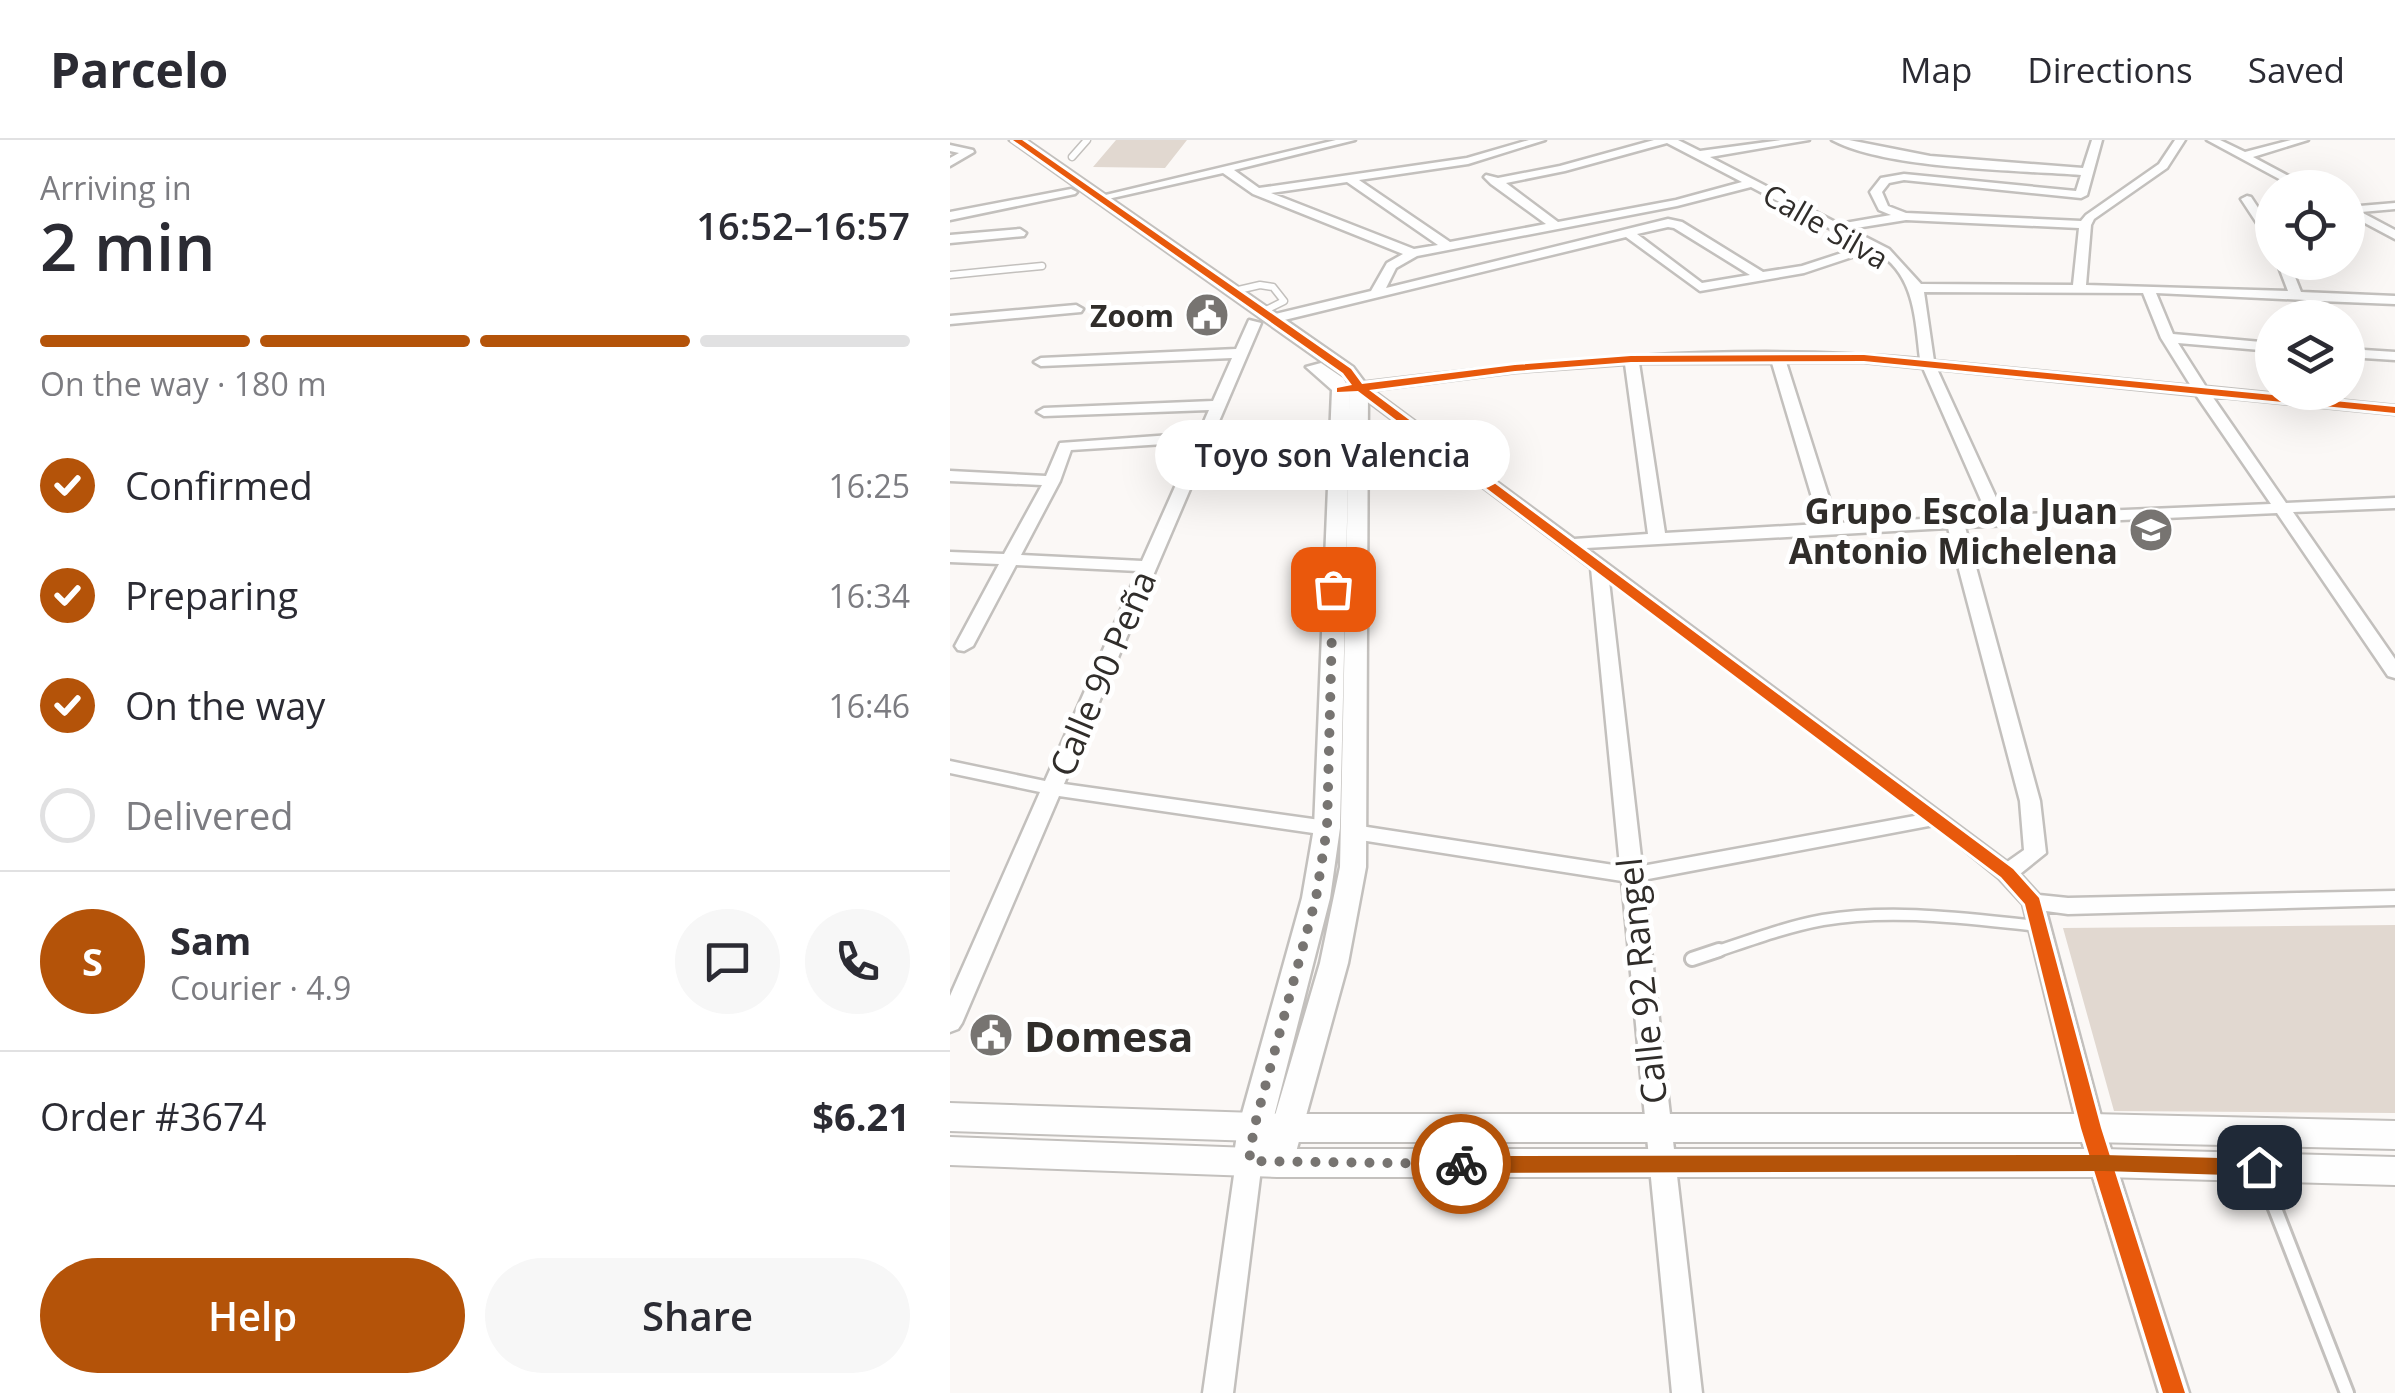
<!DOCTYPE html>
<html lang="en">
<head>
<meta charset="utf-8">
<style>
  :root { --surface:#fff; --page:#f7f7f7; --text:#2b2b33; --muted:#7c7c81; --line:#e1e1e2; --accent:#b45309 }
  body { margin:0; font-family:"Open Sans",sans-serif; background:var(--page); color:var(--text); height:100vh; display:flex; flex-direction:column; font-size:38px; white-space:nowrap }
  * { box-sizing:border-box; margin:0 }
  p { font-size:32px; color:var(--muted) }
  .icon { flex:none; width:55px; height:55px; fill:none; stroke:currentColor; stroke-width:2; stroke-linecap:round; stroke-linejoin:round }
  .map { position:relative; flex:1; overflow:hidden }
  .panel { display:flex; flex-direction:column; background:var(--surface); width:950px }
  .panel>* { flex:none }
  .tools { position:absolute; left:1305px; top:30px; display:grid; gap:20px }
  .tools a { display:grid; place-items:center; width:110px; height:110px; border-radius:50%; background:var(--surface); box-shadow:0 10px 40px #0002; font-size:50px }
  .pin { position:absolute; display:grid; place-items:center; width:85px; height:85px; color:#fff; margin:-42px; border-radius:20px; box-shadow:0 5px 15px #0006 }
  .courier { position:absolute; display:grid; place-items:center; width:100px; height:100px; margin:-50px; border:8px solid #b45309; border-radius:50%; background:#fff; color:#222; box-shadow:0 2px 12px #0007 }
  .bubble { position:absolute; height:70px; border-radius:35px; background:var(--surface); box-shadow:0 10px 40px #0002; font-size:32px; font-weight:600; line-height:70px; text-align:center }
  .overview em { font-style:normal; font-weight:600 }
  .overview div { display:flex; flex-direction:column-reverse }
  .overview { display:flex; align-items:center; justify-content:space-between; height:170px; padding:0 40px }
  h1 { font-size:65px; font-weight:600; line-height:75px }
  .bar { display:grid; grid-template-columns:repeat(4,1fr); gap:15px 10px; align-content:center; height:120px; padding:0 40px }
  .bar i { height:12px; border-radius:8px; background:var(--line) }
  .bar .active { background:var(--accent) }
  .bar p { grid-column:span 4 }
  .line { display:flex; align-items:center; gap:25px; padding:0 40px; border-top:2px solid var(--line) }
  .line div { flex:1 }
  .round { display:grid; place-items:center; flex:none; width:105px; height:105px; border-radius:52px; background:var(--page) }
  ol { padding:0 40px; list-style:none }
  li { display:flex; align-items:center; gap:30px; height:110px }
  li p { margin-inline-start:auto }
  li .icon { padding:10px; border-radius:50%; background:var(--accent); color:#fff; stroke-width:4 }
  li:last-child { color:var(--muted) }
  li i { width:55px; height:55px; border:5px solid var(--line); border-radius:50% }
  .primary-button { display:flex; gap:20px; margin-top:auto; padding:20px 40px }
  .primary-button a { flex:1; height:115px; border-radius:60px; background:var(--accent); color:#fff; font-size:40px; font-weight:600; line-height:115px; text-align:center }
  .primary-button a+a { background:var(--page); color:var(--text) }
  header { display:flex; align-items:center; gap:60px; box-sizing:border-box; height:140px; padding:0 50px; background:var(--surface); border-bottom:2px solid var(--line) }
  header strong { font-size:48px }
  nav { display:flex; gap:55px; margin-inline-start:auto; font-size:35px }
  main { display:flex; flex:1; min-height:0 }
  .map>svg:first-child { display:block }
  .building { fill:#e1d8d0 }
  .lines { fill:none; stroke-linecap:round; stroke-linejoin:round }
  .service-far2-casing { stroke:#c3c0bd; stroke-width:9 }
  .service-far1-casing { stroke:#c3c0bd; stroke-width:15 }
  .service-casing { stroke:#c3c0bd; stroke-width:18 }
  .minor-casing { stroke:#c3c0bd; stroke-width:5 }
  .tertiary-casing { stroke:#c3c0bd; stroke-width:5 }
  .secondary-casing { stroke:#c3c0bd; stroke-width:4 }
  .service-far2 { stroke:#fefefe; stroke-width:6 }
  .service-far1 { stroke:#fefefe; stroke-width:10 }
  .service { stroke:#fefefe; stroke-width:12 }
  .minor { fill:#fefefe; fill-rule:evenodd }
  .tertiary { fill:#fefefe; fill-rule:evenodd }
  .secondary { fill:#fefefe; fill-rule:evenodd }
  .cycleway-casing { stroke:#fff; stroke-width:6 }
  .cycleway { fill:#e8590c; fill-rule:evenodd }
  .route { fill:#b45309 }
  .done { stroke:#777471; stroke-width:10; stroke-dasharray:0 18 }
  .labels { text-anchor:middle; dominant-baseline:central; stroke-width:10; stroke-linejoin:round; paint-order:stroke }
  .far-street-label { font-size:30px; fill:#302d2a; stroke:#fff }
  .far-poi-label { font-size:30px; font-weight:bold; fill:#302d2a; stroke:#fff; text-anchor:end }
  .poi-label { font-size:35px; font-weight:bold; fill:#302d2a; stroke:#fff; text-anchor:end }
  .street-label { font-size:35px; fill:#302d2a; stroke:#fff }
  .near-poi-label { font-size:42px; font-weight:bold; fill:#302d2a; stroke:#fff; text-anchor:start }
</style>
</head>
<body>
<header>
<strong>Parcelo</strong>
<nav><a>Map</a><a>Directions</a><a>Saved</a></nav>
</header>
<main>
<section class="panel">
<div class="overview"><div><h1>2 min</h1><p>Arriving in</p></div><em>16:52–16:57</em></div>
<div class="bar"><i class="active"></i><i class="active"></i><i class="active"></i><i></i><p>On the way · 180 m</p></div>
<ol>
<li><svg class="icon" aria-label="check" viewBox="0 0 24 24"><path d="M5 12l5 5 9-10"/></svg>Confirmed<p>16:25</p></li>
<li><svg class="icon" aria-label="check" viewBox="0 0 24 24"><path d="M5 12l5 5 9-10"/></svg>Preparing<p>16:34</p></li>
<li><svg class="icon" aria-label="check" viewBox="0 0 24 24"><path d="M5 12l5 5 9-10"/></svg>On the way<p>16:46</p></li>
<li><i></i>Delivered</li>
</ol>
<div class="line" style="height:180px"><b class="round" style="background:var(--accent);color:#fff">S</b><div><b>Sam</b><p>Courier · 4.9</p></div><a class="round"><svg class="icon" aria-label="chat" viewBox="0 0 24 24"><path d="M4 5h16v11H9l-5 4z"/></svg></a><a class="round"><svg class="icon" aria-label="phone" viewBox="0 0 24 24"><path d="M5 4h4l2 5-3 2q2 4 5 5l2-3 5 2v4C11 20 4 13 5 4z"/></svg></a></div>
<div class="line" style="height:130px"><div>Order #3674</div><b>$6.21</b></div>
<div class="primary-button"><a>Help</a><a>Share</a></div>
</section>
<div class="map">
<svg width="1445" height="1253" viewBox="0 0 1445 1253">
  <rect width="100%" height="100%" fill="#fbf8f6"/>
  <!-- building -->
  <path class="building" d="M166,0H237L215,28L143,27Z
    M1445,785V973L1164,971L1113,788Z"/>
  <g class="lines">
    <defs>
      <path id="service-far2" d="M122,17L137,0
        M0,135L92,126
        M284,151L310,145L323,147L334,161L312,172"/>
      <path id="service-far1" d="M762,813C798,801 835,787 873,780C945,768 1018,779 1089,786"/>
      <path id="service" d="M742,819L769,810
        M1310,1030L1397,1253"/>
      <path id="minor" d="M386,0H405L284,30L309,48L517,18L579,0H595L518,24L409,40L500,102L596,84L541,44L534,37L536,35L548,38L610,26L704,0H728L750,11L831,0H859L760,17L889,84L941,75L929,70L920,52L931,38L954,34L1126,51L1131,35C1067,30 935,29 882,0H899L980,16L1133,28L1142,0H1152L1137,55L1131,58L954,40L939,43L932,52L938,66L956,73L1131,81L1136,75L1209,24L1225,0H1235L1217,28L1144,79L1141,85L1136,145L1338,151L1327,122H1339L1351,152L1445,156V164L1370,161L1378,178H1365L1356,160L1206,153L1223,194L1322,203V211L1228,203L1256,247L1445,266V274L1262,256L1336,363L1445,358V368L1343,372L1445,519V538L1438,536L1327,373L1015,387L1090,661L1096,713L1070,734L1089,755L1118,758L1445,751V765L1118,774L1096,771L1154,988L1239,1253H1209L1128,988L1073,764L1049,738L984,685L693,740L752,1253H722L672,741L404,699L394,692L404,685L670,726L641,428L406,252L395,248L402,244C590,221 781,201 970,219C965,178 965,132 923,110L854,133L750,151L676,97L322,183L315,179L317,176L421,151L437,123L453,114L303,54L273,33L149,61L143,58ZM717,3L792,42L726,60L608,82L556,43L615,31ZM397,42L488,105L464,109L321,53ZM801,47L913,106L852,126L813,132L732,82L718,79L436,148L446,128L467,116L727,66ZM956,80L1129,88L1123,145L971,144L939,109L900,89ZM718,87L724,88L800,135L752,143L687,94ZM974,152L1193,153L1211,198L1241,246L984,221ZM836,222H914L973,228L1038,376L887,383ZM689,223H822L870,384L715,393ZM675,224L698,394L624,399L422,250L565,232ZM987,229L1246,255L1321,364L1054,375ZM998,388L1070,661L1074,710L1057,722L636,408ZM659,441L970,675L692,726Z
        M1257,0H1270L1295,12L1341,0H1358L1303,17L1361,48H1346Z
        M0,5L23,10L24,12L0,26V18L9,13L0,11Z
        M121,49L127,52L125,54L0,80V72Z
        M1297,56L1301,57L1322,89V100H1318L1291,59Z
        M1445,63V69L1411,72L1445,90V99L1398,74V67Z
        M70,89L76,93L74,96L0,103V95Z
        M126,165L133,169L131,172L0,184V176Z
        M299,180L311,183L114,644L377,681L387,688L377,695L109,656L12,883L8,889L0,892V856L90,652L0,633V621L95,641L188,431L66,425L23,506L14,511L8,510L5,506L49,424L0,422V412L54,414L92,345L0,341V331L96,336L110,303L249,293L259,270L94,276L87,272L94,268L263,261L282,218L91,226L84,222L91,218L286,209ZM245,302L192,421L71,415L110,341L121,310Z
        M1398,209L1445,212V220L1398,217Z
        M299,1011L308,1014L312,1021L283,1253H253L286,1021L290,1014Z"/>
      <path id="tertiary" d="M60,0H76L403,227L418,247L416,727L398,823L343,1023L338,1032L327,1036L316,1032L312,1026L299,1034L288,1030L283,1021L288,988L352,758L364,688L382,250L356,227L371,223L393,238L400,250L390,688L380,758L319,996L370,823L390,727L400,247L391,235Z"/>
      <path id="secondary" d="M0,963L337,974H1141L1445,981V1009L1141,1002H337L0,991Z
        M0,997L327,1009H1154L1445,1017V1045L1154,1037H327L0,1025Z"/>
    </defs>
    <!-- service-far2 casing -->
    <use href="#service-far2" class="service-far2-casing"/>
    <!-- service-far1 casing -->
    <use href="#service-far1" class="service-far1-casing"/>
    <!-- service casing -->
    <use href="#service" class="service-casing"/>
    <!-- minor casing -->
    <use href="#minor" class="minor-casing"/>
    <!-- tertiary casing -->
    <use href="#tertiary" class="tertiary-casing"/>
    <!-- secondary casing -->
    <use href="#secondary" class="secondary-casing"/>
    <!-- service-far2 -->
    <use href="#service-far2" class="service-far2"/>
    <!-- service-far1 -->
    <use href="#service-far1" class="service-far1"/>
    <!-- service -->
    <use href="#service" class="service"/>
    <!-- minor -->
    <use href="#minor" class="minor"/>
    <!-- tertiary -->
    <use href="#tertiary" class="tertiary"/>
    <!-- secondary -->
    <use href="#secondary" class="secondary"/>
    <defs>
      <path id="cycleway" d="M63,0H72L401,229L412,244L565,225L681,216L914,215L1445,267V273L914,221L681,222L565,231L419,250L1063,729L1089,758L1151,988L1235,1253H1213L1131,988L1075,764L1051,737L408,251L387,252V248L402,245L393,233Z"/>
    </defs>
    <!-- cycleway casing -->
    <use href="#cycleway" class="cycleway-casing"/>
    <!-- cycleway -->
    <use href="#cycleway" class="cycleway"/>
  </g>
  <!-- route -->
  <path class="route" d="M1154,1015L1309,1019L1319,1027L1309,1036L1154,1031L511,1033L500,1024L511,1016Z"/>
  <g class="lines">
    <!-- done -->
    <path class="done" d="M383,449L377,688L366,758L304,988L299,1021L511,1024"/>
  </g>
  <!-- icons -->
  <defs>
    <symbol id="civic-disc" viewBox="-11 -11 22 22"><circle r="9.5" fill="#777471" stroke="#fff"/><path d="M-.6-6.5H3V-4.5H.6V-3L4-1V1h2V6H-6V1h2V-1L-.6-3ZM-1.2 2.5V6h2.4V2.5Z" fill="#fff"/></symbol>
    <symbol id="school-disc" viewBox="-11 -11 22 22"><circle r="9.5" fill="#777471" stroke="#fff"/><path d="M0-5L7-2L0 1L-7-2ZM-4 1L0 2.5L4 1V4Q0 6-4 4Z" fill="#fff"/></symbol>
  </defs>
  <g fill-rule="evenodd">
    <use href="#civic-disc" x="232" y="150" width="50" height="50"/>
    <use href="#school-disc" x="1176" y="365" width="50" height="50"/>
    <use href="#civic-disc" x="16" y="870" width="50" height="50"/>
  </g>
  <g class="labels">
    <!-- far-street labels -->
    <g class="far-street-label">
      <text transform="translate(876 86) rotate(30)">Calle Silva</text>
    </g>
    <!-- far-poi labels -->
    <g class="far-poi-label">
      <text x="224" y="175">Zoom</text>
    </g>
    <!-- poi labels -->
    <g class="poi-label">
      <text x="1168" y="370">Grupo Escola Juan<tspan x="1168" dy="40">Antonio Michelena</tspan></text>
    </g>
    <!-- street labels -->
    <g class="street-label">
      <text transform="translate(152 533) rotate(-67)">Calle 90 Peña</text>
      <text transform="translate(691 841) rotate(-96)">Calle 92 Rangel</text>
    </g>
    <!-- near-poi labels -->
    <g class="near-poi-label">
      <text x="74" y="895">Domesa</text>
    </g>
  </g>
</svg>
<div class="tools">
<a><svg class="icon" aria-label="locate" viewBox="0 0 24 24"><circle cx="12" cy="12" r="6"/><path d="M12 2v4M12 18v4M2 12h4M18 12h4"/></svg></a>
<a><svg class="icon" aria-label="layers" viewBox="0 0 24 24"><path d="M12 4l9 5-9 5-9-5zM3 14l9 5 9-5"/></svg></a>
</div>
<div class="pin" style="left:383px;top:449px;background:#ea580c"><svg class="icon" aria-label="bag" viewBox="0 0 24 24"><path d="M5 8h14l-1 12H6zM9 8a3 3 0 0 1 6 0"/></svg></div>
<div class="pin" style="left:1309px;top:1027px;background:#1f2937"><svg class="icon" aria-label="home" viewBox="0 0 24 24"><path d="M3 11l9-7 9 7M6 9v11h12V9"/></svg></div>
<div class="courier" style="left:511px;top:1024px"><svg class="icon" aria-label="bike" viewBox="0 0 24 24"><circle cx="6" cy="16" r="4"/><circle cx="18" cy="16" r="4"/><path d="M6 16l4-8h5l3 8M10 8l3 8H6M13 5h3"/></svg></div>
<div class="bubble" style="left:205px;top:280px;width:355px">Toyo son Valencia</div>
</div>
</main>
</body>
</html>
